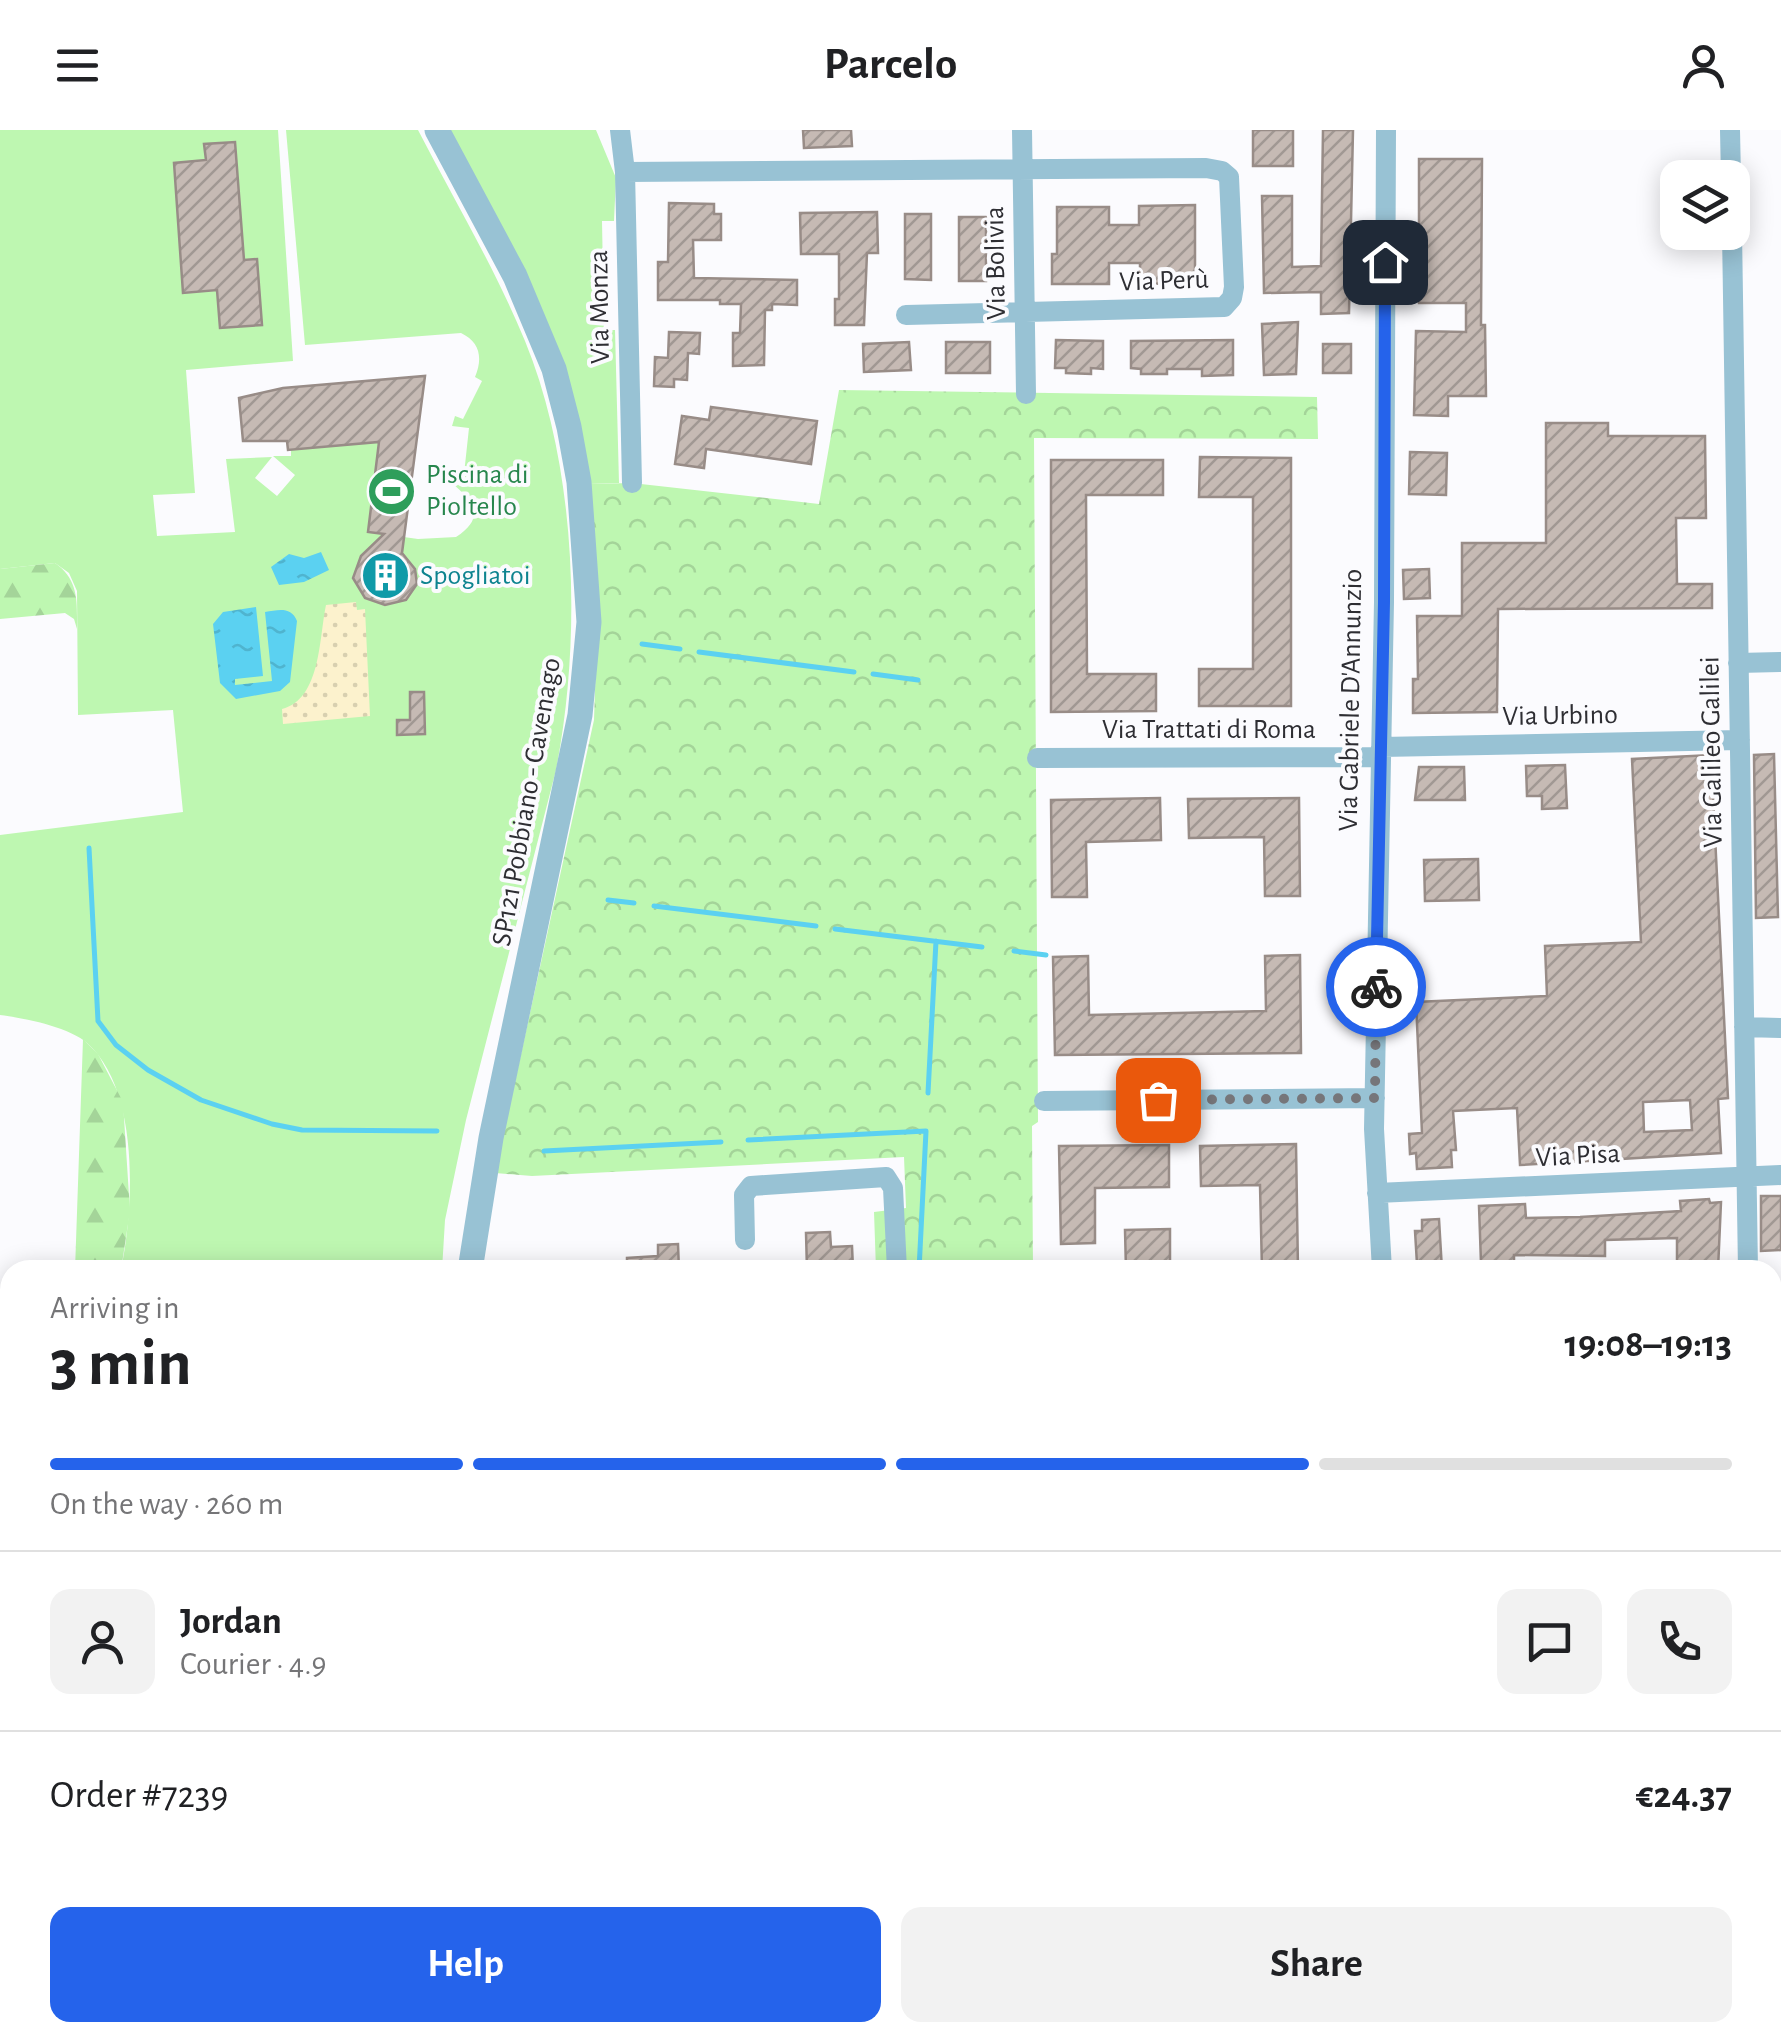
<!DOCTYPE html>
<html lang="en">
<head>
<meta charset="utf-8">
<style>
  :root { --surface:#fff; --page:#f2f2f2; --text:#202124; --muted:#757577; --line:#e0e0e0; --accent:#2563eb }
  body { margin:0; font-family:"Alegreya Sans",sans-serif; background:var(--page); color:var(--text); height:100vh; display:flex; flex-direction:column; font-size:38px; white-space:nowrap }
  * { box-sizing:border-box; margin:0 }
  p { font-size:32px; color:var(--muted) }
  .icon { flex:none; width:55px; height:55px; fill:none; stroke:currentColor; stroke-width:2; stroke-linecap:round; stroke-linejoin:round }
  .map { position:relative; flex:1; overflow:hidden }
  .side { position:absolute; left:0px; top:1130px; width:1782px; height:782px; display:flex; flex-direction:column; background:var(--surface); border-radius:30px 30px 0 0; box-shadow:0 5px 25px #0003 }
  .side>* { flex:none }
  .controls { position:absolute; left:1660px; top:30px; display:grid; gap:20px }
  .controls a { display:grid; place-items:center; width:90px; height:90px; border-radius:20px; background:var(--surface); box-shadow:0 5px 25px #0003; font-size:50px }
  .pin { position:absolute; display:grid; place-items:center; width:85px; height:85px; color:#fff; margin:-42px; border-radius:20px; box-shadow:0 5px 15px #0006 }
  .courier { position:absolute; display:grid; place-items:center; width:100px; height:100px; margin:-50px; border:8px solid #2563eb; border-radius:50%; background:#fff; color:#222; box-shadow:0 2px 12px #0007 }
  .headline em { font-style:normal; font-weight:700 }
  .headline div { display:flex; flex-direction:column-reverse }
  .headline { display:flex; align-items:center; justify-content:space-between; height:170px; padding:0 50px }
  h1 { font-size:65px; font-weight:700; line-height:75px }
  .bar { display:grid; grid-template-columns:repeat(4,1fr); gap:15px 10px; align-content:center; height:120px; padding:0 50px }
  .bar i { height:12px; border-radius:8px; background:var(--line) }
  .bar .current { background:var(--accent) }
  .bar p { grid-column:span 4 }
  .line { display:flex; align-items:center; gap:25px; padding:0 50px; border-top:2px solid var(--line) }
  .line div { flex:1 }
  .round { display:grid; place-items:center; flex:none; width:105px; height:105px; border-radius:20px; background:var(--page) }
  .action { display:flex; gap:20px; margin-top:auto; padding:20px 50px }
  .action a { flex:1; height:115px; border-radius:20px; background:var(--accent); color:#fff; font-size:40px; font-weight:700; line-height:115px; text-align:center }
  .action a+a { background:var(--page); color:var(--text) }
  header { display:flex; justify-content:space-between; align-items:center; height:130px; padding:0 50px; background:var(--surface); font-size:45px; font-weight:700 }
  .map>svg:first-child { display:block }
  .grass { fill:#bef7b1 }
  .forest { fill:url(#forest-firs) }
  .sand { fill:url(#sand-dots) }
  .park { fill:url(#park-crowns) }
  .water { fill:url(#water-ripples) }
  .lines { fill:none; stroke-linecap:round; stroke-linejoin:round }
  .stream { stroke:#5bd1f1; stroke-width:5 }
  .building { fill:url(#building-hatch); stroke:#988c87; stroke-width:2.5; fill-rule:evenodd }
  .trunk-tunnel { stroke:#d2d2d5; stroke-width:35; stroke-dasharray:35 18; stroke-linecap:butt }
  .minor { stroke:#98c2d4; stroke-width:20 }
  .tertiary { stroke:#98c2d4; stroke-width:25 }
  .trunk { stroke:#2c84a4; stroke-width:35 }
  .done { stroke:#76767a; stroke-width:10; stroke-dasharray:0 18 }
  .route { stroke:#2563eb; stroke-width:12 }
  .labels { text-anchor:middle; dominant-baseline:central; stroke-width:8; stroke-linejoin:round; paint-order:stroke }
  .street-label { font-size:28px; fill:#2e2e33; stroke:#fbfbfe }
  .leisure-label { font-size:28px; fill:#27864d; stroke:#fbfbfe; text-anchor:start }
  .culture-label { font-size:28px; fill:#0d838f; stroke:#fbfbfe; text-anchor:start }
</style>
</head>
<body>
<header><svg class="icon" aria-label="menu" viewBox="0 0 24 24"><path d="M4 6h16M4 12h16M4 18h16"/></svg>Parcelo<svg class="icon" aria-label="person" viewBox="0 0 24 24"><circle cx="12" cy="8" r="4"/><path d="M4 21q1-7 8-7t8 7"/></svg></header>
<div class="map">
<svg width="1781" height="1911" viewBox="0 0 1781 1911">
  <defs>
    <pattern id="forest-firs" width="22" height="20" patternUnits="userSpaceOnUse" patternTransform="scale(2.5)"><rect width="22" height="20" fill="#bef7b1"/><path d="M5 1l3.5 6h-7zM16 11l3.5 6h-7z" fill="#a4d499"/></pattern>
    <pattern id="sand-dots" width="8" height="8" patternUnits="userSpaceOnUse" patternTransform="scale(2.5)"><rect width="8" height="8" fill="#fcf2cd"/><path d="M2 2h.1M6 6h.1" fill="none" stroke="#d8d0b0" stroke-width="1.8" stroke-linecap="round"/></pattern>
    <pattern id="park-crowns" width="20" height="18" patternUnits="userSpaceOnUse" patternTransform="scale(2.5)"><rect width="20" height="18" fill="#bef7b1"/><path d="M2 6a3 3 0 1 1 6 0M12 15a3 3 0 1 1 6 0" fill="none" stroke="#a4d499"/></pattern>
    <pattern id="water-ripples" width="26" height="14" patternUnits="userSpaceOnUse" patternTransform="scale(2.5)"><rect width="26" height="14" fill="#5bd1f1"/><path d="M2 4q2-2 4 0t4 0M15 11q2-2 4 0t4 0" fill="none" stroke="#4fb4cf"/></pattern>
    <pattern id="building-hatch" width="6" height="6" patternUnits="userSpaceOnUse" patternTransform="scale(2.5)"><rect width="6" height="6" fill="#c6bab4"/><path d="M-1 1l2-2M0 6l6-6M5 7l2-2" fill="none" stroke="#a19893"/></pattern>
  </defs>
  <rect width="100%" height="100%" fill="#fbfbfe"/>
  <!-- grass -->
  <path class="grass" d="M0,0H278L293,231L186,240L195,363L153,365L157,406L235,402L226,329L272,327L255,348L277,366L295,345L273,326H291V320L379,312L368,402L418,409L456,407C491,384 468,367 446,348V343L464,344L469,298L452,296L455,286L463,289L482,251L475,247C483,228 480,212 461,203L305,215L286,0H418C454,70 495,138 525,211C577,338 582,507 556,640L466,990L445,1090L442,1140H121C134,1077 140,960 87,913C69,897 24,888 0,885V705L183,682L173,580L78,585L77,461L69,443L55,433L0,439Z
    M446,0H596L616,48L614,91H602L604,200H615L619,353L589,354Z"/>
  <!-- forest -->
  <path class="forest" d="M55,433C79,450 77,471 77,499L74,489L65,483L0,489V439Z
    M83,909L98,924L123,972L130,1081L121,1140H75Z"/>
  <!-- sand -->
  <path class="sand" d="M356,472L357,480L365,479L370,586L283,594L282,579C321,569 319,508 326,475Z"/>
  <!-- park -->
  <path class="park" d="M839,260L1317,267L1318,309L1034,308L1038,992L1032,996L1033,1140H876L874,1082L906,1078L904,1027L532,1046L495,1043L594,590L597,500L589,354L632,353L819,374Z
    M1773,1881L1781,1884V1911H1394V1902H1772Z
    M484,1903L1352,1902V1903L1351,1911H483Z"/>
  <!-- water -->
  <path class="water" d="M321,422L329,440L304,452L279,455L271,437L289,424L304,428Z
    M256,477L263,546L235,549V555L272,551L265,482C278,480 291,476 297,491L290,552L280,561L236,569L220,553L213,494L223,482Z"/>
  <g class="lines">
    <!-- stream -->
    <path class="stream" d="M642,514L680,519
      M699,522L854,542
      M873,544L918,550
      M89,718L98,891L116,915L148,940L201,970L272,994L302,1000L437,1001
      M608,770L634,773
      M654,776L816,796
      M835,799L982,817
      M1014,821L1046,825
      M928,963L936,811
      M748,1010L926,1001L919,1140
      M544,1021L721,1012
      M0,1785L10,1782
      M0,1854L10,1852"/>
  </g>
  <!-- building -->
  <path class="building" d="M803,0H851L852,16L804,18Z
    M1253,0H1293V36H1253Z
    M1323,0H1353L1349,183L1321,184V162L1264,163L1262,66H1292V137L1321,136Z
    M235,12L244,130L257,129L262,195L220,198L217,160L183,163L174,33L206,30L204,14Z
    M1419,29H1482L1481,195H1485L1486,266H1448V286L1414,285L1416,201L1466,202V173H1419Z
    M669,73L714,74V84H721V110H693L694,148L797,150V175L772,174V180H765L764,235L733,236V203H740L741,174H720V170H658V132H668Z
    M1195,75V153L1140,154V133H1109V154H1052V124H1057V77H1109V95H1139V76Z
    M877,82L878,123H867L864,195H835V169H839V124H801L800,83Z
    M905,84H931V150L905,149Z
    M959,87H986V151H959Z
    M1298,192L1296,244L1264,245L1262,194Z
    M669,202L700,203L699,224L688,223L687,250L674,249V257L654,256L655,227L668,228Z
    M1056,210L1103,211V239L1091,238V244L1066,243V238H1055Z
    M1233,210V245L1202,246V239H1167V244H1141V239L1131,238V211Z
    M909,212L911,240L864,242L863,214Z
    M946,212H990V243H946Z
    M1323,214H1351V243H1323Z
    M425,246L402,423L415,439L417,454L406,470L385,475L365,468L353,448L361,426L384,404L368,402L379,312L288,320L287,311H243L239,268L283,258Z
    M711,277L817,291L811,334L706,319L704,338L675,334L682,286L709,290Z
    M1546,293H1608V306H1705L1706,388H1676L1677,454H1712V478L1498,479L1497,582L1413,583V549H1418L1417,486H1462V413H1546Z
    M1410,322L1447,323L1446,365L1409,364Z
    M1200,327L1291,328V576H1199V539H1253V367H1199Z
    M1051,330H1163V365H1086L1087,544H1156V581L1051,582Z
    M1429,439L1430,468L1404,469L1403,440Z
    M410,562H424L425,604L397,605V590H410Z
    M1774,624L1778,787L1756,788L1754,625Z
    M1711,625L1728,968L1718,969L1721,1023L1520,1035L1517,978L1453,981L1456,1020H1451L1452,1037L1417,1039L1416,1023L1410,1024L1409,1004L1422,1003L1416,872L1547,866L1545,816L1641,812L1632,629ZM1690,970L1692,1000L1644,1002L1643,972Z
    M1565,635L1567,678L1542,679V666H1527L1526,636Z
    M1419,637H1464L1465,670H1415Z
    M1160,668L1161,710L1086,712L1087,767H1052L1051,670Z
    M1299,668L1300,766H1265L1264,707L1189,708L1188,669Z
    M1478,729L1479,770L1425,771L1424,730Z
    M1300,825L1301,923L1055,925L1053,827L1088,826L1089,885L1266,881L1265,826Z
    M1296,1014L1298,1140H1262L1260,1055L1201,1056L1200,1016Z
    M1169,1015V1057L1095,1058V1113L1061,1114L1059,1016Z
    M1761,1066H1781V1120L1761,1121Z
    M1709,1069L1710,1073L1721,1072L1718,1140H1677V1108L1605,1110V1126L1514,1125V1132L1481,1133L1479,1076L1525,1074L1526,1088L1580,1087L1681,1081L1680,1071Z
    M1439,1089L1442,1140H1423L1422,1134H1417L1415,1101H1422V1090Z
    M1170,1099V1140H1126L1125,1100Z
    M830,1102L831,1117L852,1116L853,1139L807,1140L806,1103Z
    M678,1114L679,1140H627V1128L658,1126V1115Z"/>
  <g class="lines">
    <!-- trunk-tunnel -->
    <path class="trunk-tunnel" d="M615,1902L711,1911
      M733,1902L810,1911
      M1019,1902L1073,1911
      M443,1911L510,1902"/>
    <!-- minor -->
    <path class="minor" d="M620,0L625,42L632,353
      M1022,0L1026,264
      M1730,0L1731,48
      M625,42L1206,38L1222,41L1229,47L1234,157L1232,168L1224,177L906,185
      M1732,102L1748,1140
      M1738,533L1781,532
      M1381,617L1740,610
      M1037,628L1380,627
      M1744,897L1781,898
      M1044,971L1375,968
      M1377,1063L1781,1045
      M745,1110L744,1065L751,1056L886,1047L893,1058L897,1140
      M1382,1140L1374,999L1384,472L1386,0
      M1772,1272H1781
      M1772,1613H1781"/>
    <!-- tertiary -->
    <path class="tertiary" d="M437,0L515,146L554,239L569,297L579,352L589,492L580,585L491,1008L470,1140
      M469,1911L470,1902
      M1375,1911L1376,1902"/>
    <!-- trunk -->
    <path class="trunk" d="M0,1885L10,1882
      M19,1911L48,1902
      M221,1911L277,1902"/>
  </g>
  <g class="lines">
    <!-- done -->
    <path class="done" d="M1158,970L1375,968L1376,857"/>
    <!-- route -->
    <path class="route" d="M1376,857L1384,472L1385,132"/>
  </g>
  <!-- icons -->
  <defs>
    <symbol id="stadium-disc" viewBox="-11 -11 22 22"><circle r="9.5" fill="#2e9e5b" stroke="#fbfbfe"/><path d="M0-5a6.5 5 0 1 0 0 10a6.5 5 0 1 0 0-10ZM-3.5-1.8h7v3.6h-7Z" fill="#fff"/></symbol>
    <symbol id="building-disc" viewBox="-11 -11 22 22"><circle r="9.5" fill="#0f9aa8" stroke="#fbfbfe"/><path d="M-4-6H4V6H1V3H-1V6H-4ZM-2.5-4.3h1.7v1.8h-1.7ZM.8-4.3h1.7v1.8H.8ZM-2.5-1h1.7V.8h-1.7ZM.8-1h1.7V.8H.8Z" fill="#fff"/></symbol>
  </defs>
  <g fill-rule="evenodd">
    <use href="#stadium-disc" x="364" y="334" width="55" height="55"/>
    <use href="#building-disc" x="358" y="418" width="55" height="55"/>
  </g>
  <g class="labels">
    <!-- street labels -->
    <g class="street-label">
      <text transform="translate(996 133) rotate(-91)">Via Bolivia</text>
      <text transform="translate(1164 151) rotate(-2)">Via Perù</text>
      <text transform="translate(600 177) rotate(-91)">Via Monza</text>
      <text transform="translate(1351 570) rotate(-89)">Via Gabriele D'Annunzio</text>
      <text transform="translate(1560 586) rotate(-1)">Via Urbino</text>
      <text x="1209" y="600">Via Trattati di Roma</text>
      <text transform="translate(1712 622) rotate(-91)">Via Galileo Galilei</text>
      <text transform="translate(527 672) rotate(-80)">SP121 Pobbiano - Cavenago</text>
      <text transform="translate(1578 1026) rotate(-3)">Via Pisa</text>
    </g>
    <!-- leisure labels -->
    <g class="leisure-label">
      <text x="426" y="345">Piscina di<tspan x="426" dy="32">Pioltello</tspan></text>
    </g>
    <!-- culture labels -->
    <g class="culture-label">
      <text x="420" y="446">Spogliatoi</text>
    </g>
  </g>
</svg>
<div class="controls">
<a><svg class="icon" aria-label="layers" viewBox="0 0 24 24"><path d="M12 4l9 5-9 5-9-5zM3 14l9 5 9-5"/></svg></a>
</div>
<div class="pin" style="left:1158px;top:970px;background:#ea580c"><svg class="icon" aria-label="bag" viewBox="0 0 24 24"><path d="M5 8h14l-1 12H6zM9 8a3 3 0 0 1 6 0"/></svg></div>
<div class="pin" style="left:1385px;top:132px;background:#1f2937"><svg class="icon" aria-label="home" viewBox="0 0 24 24"><path d="M3 11l9-7 9 7M6 9v11h12V9"/></svg></div>
<div class="courier" style="left:1376px;top:857px"><svg class="icon" aria-label="bike" viewBox="0 0 24 24"><circle cx="6" cy="16" r="4"/><circle cx="18" cy="16" r="4"/><path d="M6 16l4-8h5l3 8M10 8l3 8H6M13 5h3"/></svg></div>
<section class="side">
<div class="headline"><div><h1>3 min</h1><p>Arriving in</p></div><em>19:08–19:13</em></div>
<div class="bar"><i class="current"></i><i class="current"></i><i class="current"></i><i></i><p>On the way · 260 m</p></div>
<div class="line" style="height:180px"><a class="round"><svg class="icon" aria-label="person" viewBox="0 0 24 24"><circle cx="12" cy="8" r="4"/><path d="M4 21q1-7 8-7t8 7"/></svg></a><div><b>Jordan</b><p>Courier · 4.9</p></div><a class="round"><svg class="icon" aria-label="chat" viewBox="0 0 24 24"><path d="M4 5h16v11H9l-5 4z"/></svg></a><a class="round"><svg class="icon" aria-label="phone" viewBox="0 0 24 24"><path d="M5 4h4l2 5-3 2q2 4 5 5l2-3 5 2v4C11 20 4 13 5 4z"/></svg></a></div>
<div class="line" style="height:130px"><div>Order #7239</div><b>€24.37</b></div>
<div class="action"><a>Help</a><a>Share</a></div>
</section>
</div>
</body>
</html>
